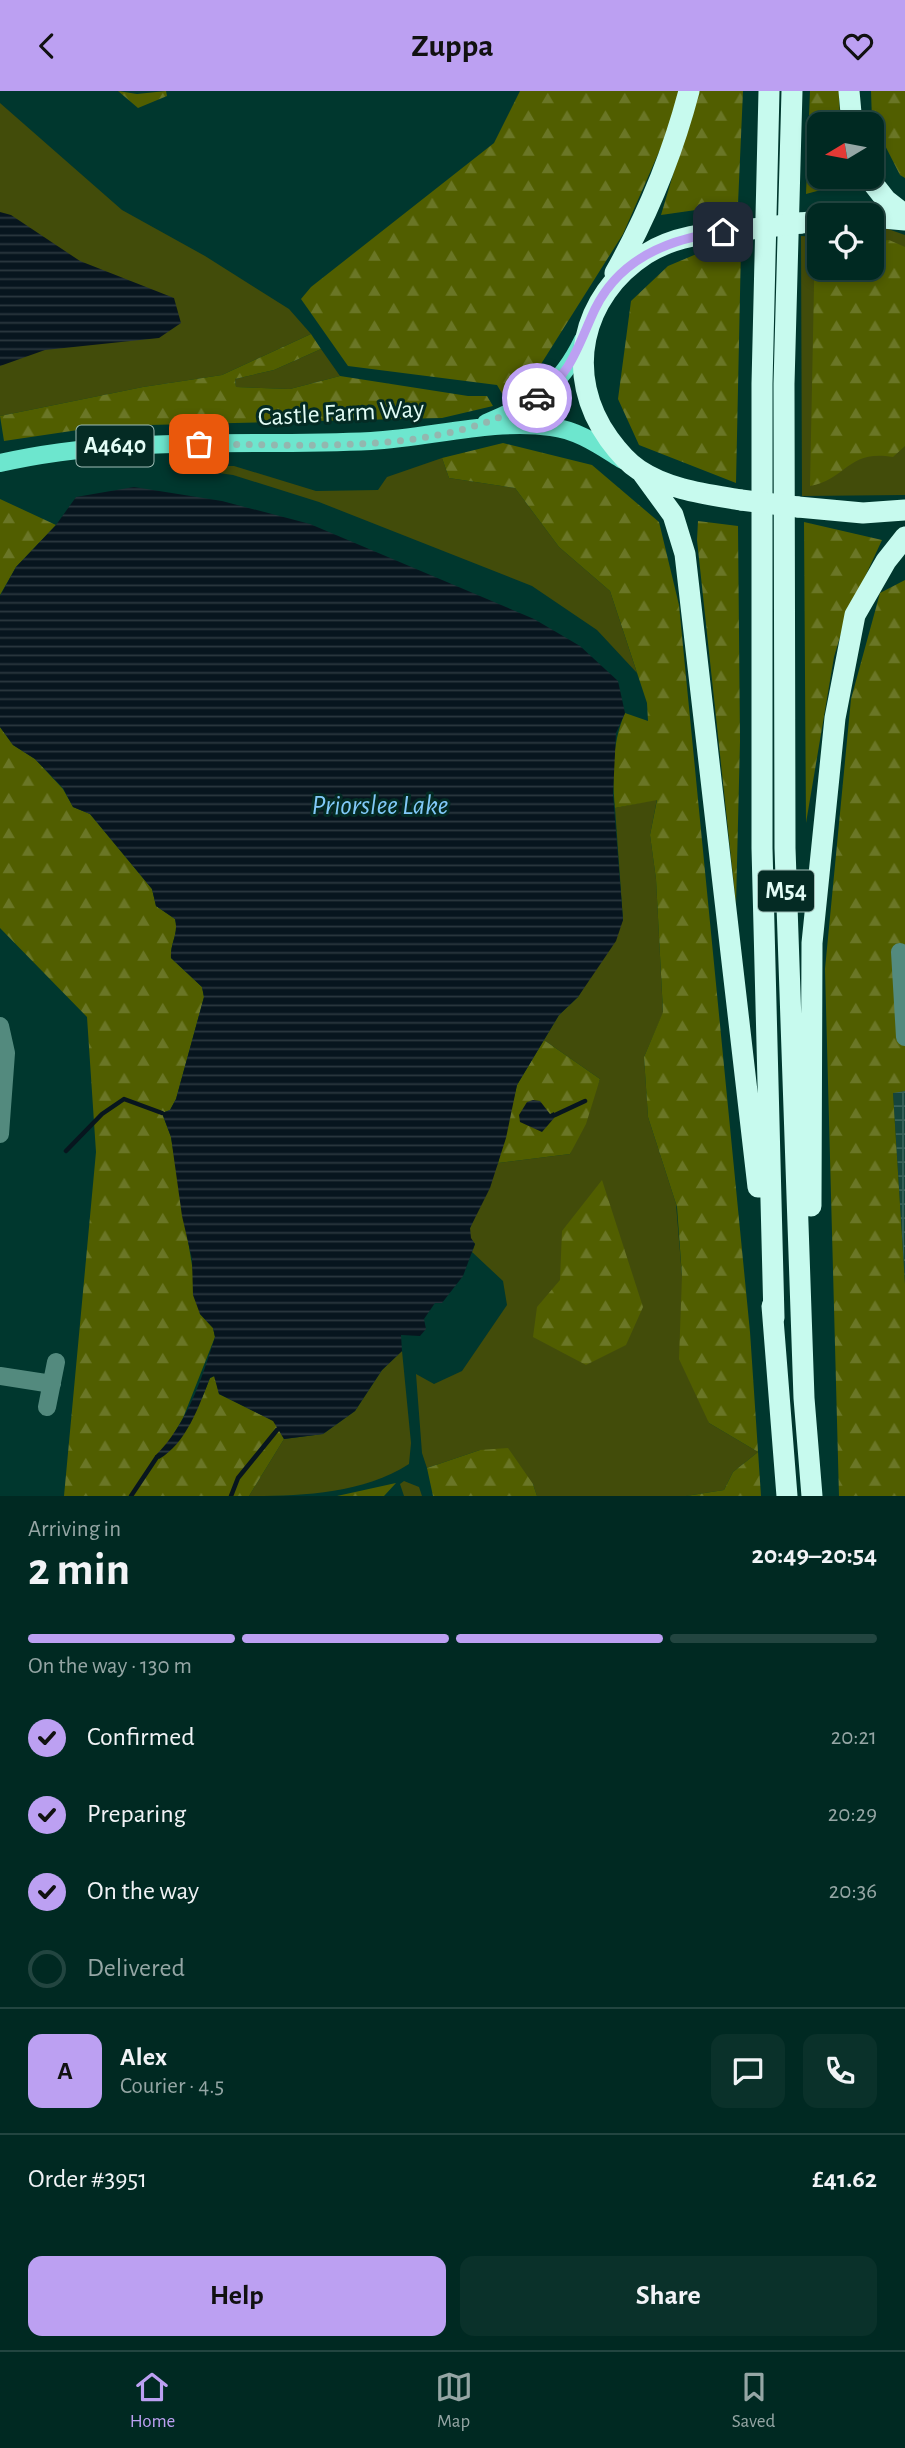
<!DOCTYPE html>
<html lang="en">
<head>
<meta charset="utf-8">
<style>
  :root { --surface:#002922; --page:#0a312a; --text:#f1f3f6; --muted:#95a6a5; --line:#224540; --accent:#bca0f2 }
  body { margin:0; font-family:"Alegreya Sans",sans-serif; background:var(--page); color:var(--text); height:100vh; display:flex; flex-direction:column; font-size:26px; white-space:nowrap }
  * { box-sizing:border-box; margin:0 }
  p { font-size:23px; color:var(--muted) }
  .icon { flex:none; width:38px; height:38px; fill:none; stroke:currentColor; stroke-width:2; stroke-linecap:round; stroke-linejoin:round }
  .map { position:relative; height:1405px; overflow:hidden }
  .side { display:flex; flex-direction:column; background:var(--surface); flex:1 }
  .side>* { flex:none }
  .needle { width:46px; rotate:260deg }
  .controls { position:absolute; left:807px; top:21px; display:grid; gap:14px }
  .controls a { display:grid; place-items:center; width:77px; height:77px; border-radius:14px; background:var(--surface); box-shadow:0 4px 10px #0003,0 0 0 2px var(--line); font-size:35px }
  .pin { position:absolute; display:grid; place-items:center; width:60px; height:60px; color:#fff; margin:-30px; border-radius:14px; box-shadow:0 4px 10px #0006 }
  .courier { position:absolute; display:grid; place-items:center; width:70px; height:70px; margin:-35px; border:5px solid #bca0f2; border-radius:50%; background:#fff; color:#222; box-shadow:0 2px 9px #0007 }
  .headline em { font-style:normal; font-weight:700 }
  .headline div { display:flex; flex-direction:column-reverse }
  .headline { display:flex; align-items:center; justify-content:space-between; height:119px; padding:0 28px }
  h1 { font-size:46px; font-weight:700; line-height:52px }
  .bar { display:grid; grid-template-columns:repeat(4,1fr); gap:10px 7px; align-content:center; height:84px; padding:0 28px }
  .bar i { height:9px; border-radius:5px; background:var(--line) }
  .bar .active { background:var(--accent) }
  .bar p { grid-column:span 4 }
  .line { display:flex; align-items:center; gap:18px; padding:0 28px; border-top:2px solid var(--line) }
  .line div { flex:1 }
  .round { display:grid; place-items:center; flex:none; width:74px; height:74px; border-radius:14px; background:var(--page) }
  ol { padding:0 28px; list-style:none }
  li { display:flex; align-items:center; gap:21px; height:77px }
  li p { margin-inline-start:auto }
  li .icon { padding:7px; border-radius:50%; background:var(--accent); color:#111; stroke-width:4 }
  li:last-child { color:var(--muted) }
  li i { width:38px; height:38px; border:4px solid var(--line); border-radius:50% }
  .primary-button { display:flex; gap:14px; margin-top:auto; padding:14px 28px }
  .primary-button a { flex:1; height:80px; border-radius:14px; background:var(--accent); color:#111; font-size:28px; font-weight:700; line-height:80px; text-align:center }
  .primary-button a+a { background:var(--page); color:var(--text) }
  header { display:flex; justify-content:space-between; align-items:center; height:91px; padding:0 28px; background:var(--accent); color:#111; font-size:32px; font-weight:700 }
  .menu { display:flex; justify-content:space-around; align-items:center; height:98px; border-top:2px solid var(--line); background:var(--surface); font-size:19px; color:var(--muted) }
  .menu a { display:grid; justify-items:center; gap:4px }
  .menu .active { color:var(--accent) }
  .map>svg:first-child { display:block }
  .industrial { fill:url(#industrial-grid) }
  .grass { fill:#424c0a }
  .forest { fill:url(#forest-firs) }
  .water { fill:url(#water-rules) }
  .lines { fill:none; stroke-linecap:round; stroke-linejoin:round }
  .stream { stroke:#07151e; stroke-width:4.5 }
  .minor { stroke:#538a7e; stroke-width:18 }
  .major { stroke:#6de6ce; stroke-width:18 }
  .highway { stroke:#c7faee; stroke-width:21 }
  .highway-bridge { stroke:#c7faee; stroke-width:21 }
  .done { stroke:#93b7af; stroke-width:7; stroke-dasharray:0 12.6 }
  .route { stroke:#bca0f2; stroke-width:9 }
  .labels { text-anchor:middle; dominant-baseline:central; stroke-width:6; stroke-linejoin:round; paint-order:stroke }
  .shield { fill:#042b24; stroke:#9fbdb6; stroke-width:2 }
  .shield-label { font-size:24px; font-weight:bold; fill:#e2fcf5 }
  .street-label { font-size:26px; fill:#e2fcf5; stroke:#042b24 }
  .water-label { font-size:28px; font-style:italic; fill:#81c9f8; stroke:#042b24 }
</style>
</head>
<body>
<header><svg class="icon" aria-label="back" viewBox="0 0 24 24"><path d="M15 5l-7 7 7 7"/></svg>Zuppa<svg class="icon" aria-label="heart" viewBox="0 0 24 24"><path d="M12 20l-8-8c-3-5 5-10 8-4 3-6 11-1 8 4z"/></svg></header>
<div class="map">
<svg width="905" height="1405" viewBox="0 0 905 1405">
  <defs>
    <pattern id="industrial-grid" width="8" height="8" patternUnits="userSpaceOnUse" patternTransform="scale(1.75)"><rect width="8" height="8" fill="#16453c"/><path d="M0 4h8M4 0v8" fill="none" stroke="#386159"/></pattern>
    <pattern id="forest-firs" width="22" height="20" patternUnits="userSpaceOnUse" patternTransform="scale(1.75)"><rect width="22" height="20" fill="#515e00"/><path d="M5 1l3.5 6h-7zM16 11l3.5 6h-7z" fill="#6a7626"/></pattern>
    <pattern id="water-rules" width="6" height="5" patternUnits="userSpaceOnUse" patternTransform="scale(1.75)"><rect width="6" height="5" fill="#07151e"/><path d="M0 2.5h6" fill="none" stroke="#2b383f"/></pattern>
  </defs>
  <rect width="100%" height="100%" fill="#00372e"/>
  <!-- industrial -->
  <path class="industrial" d="M905,1000V1193L893,1001Z"/>
  <!-- grass -->
  <path class="grass" d="M0,12L122,119L205,165L289,218L311,243L222,284L143,296L0,325Z
    M888,138L905,144V404L802,405L801,145L819,146V177H872V140Z
    M321,258L340,285L290,298L236,296L235,288L274,279Z
    M442,367L449,387L515,397L559,456L610,500L637,582L597,539L532,495L319,411L233,384L168,375H234L316,400L378,399L387,386Z
    M657,708L650,744L656,788L663,922L644,966L648,1026L676,1113L682,1185L709,1332L758,1361L733,1381L724,1399L686,1405H537L533,1393L480,1359L427,1377L422,1362L416,1283L434,1293L462,1280L507,1214L503,1190L472,1161L475,1153L470,1147V1137L498,1072L570,1063L600,988L544,949L559,924L578,906L623,829L615,717Z
    M402,1260L411,1352L409,1373C362,1403 302,1405 249,1405L284,1348L323,1343L355,1320L382,1279Z
    M404,1390L419,1396L422,1405H404L400,1393Z"/>
  <!-- forest -->
  <path class="forest" d="M118,0L137,3L166,0L167,5L138,17Z
    M520,0H679L673,29L623,143L536,281L506,309L497,294L348,275L301,208L311,196L494,52Z
    M698,0H743L738,113L661,124Z
    M810,0H839L840,33H819V86H843V93L806,103Z
    M871,0H905V87L900,84L872,29Z
    M815,146L819,147V177H872V151L889,149L905,156V355L893,366C848,358 847,388 810,395Z
    M741,156L736,392L639,354L618,308L631,210L668,175L706,159Z
    M311,243L321,258L274,279L235,288L236,296L290,298L340,285L468,305H487L493,315L442,327L105,335L4,350L0,325L143,296L222,284Z
    M503,352L592,374L659,431L679,514L750,1241L761,1405H686L724,1399L733,1381L758,1361L709,1332L679,1268L682,1185L677,1116L648,1026L644,966L663,921L656,788L650,744L657,709L615,717C612,686 612,651 625,622L648,630L647,612L610,500L559,456L515,397L449,387L442,367Z
    M0,408L56,434L16,476L0,504Z
    M698,430L738,435L740,650L736,813L697,449Z
    M804,431L882,449L845,529L834,566L806,732Z
    M905,489V1000L893,1002L905,1193V1405H839L825,878L851,608L880,502Z
    M0,636L13,654L35,668L63,698L73,716L90,723L152,798L156,815L175,828C179,843 170,852 171,867L202,896L204,906L176,1008L170,1019L162,1022L171,1046L200,1223L213,1237L215,1246L183,1327L159,1368L202,1307L210,1287L215,1285L219,1303L274,1330L284,1348L249,1405H64L96,1061L87,926L0,837Z
    M544,949L600,988L586,1033L570,1063L498,1072L517,994Z
    M602,1089L643,1216L626,1254L586,1274L533,1246L537,1216L560,1189L562,1140Z
    M508,1357L533,1393L537,1405H433L427,1377L480,1359Z
    M396,1392L384,1405H337Z"/>
  <!-- water -->
  <path class="water" d="M0,121L11,124L80,170L174,207L181,232L159,247L45,259L0,275Z
    M134,396L222,410L310,433L534,528L580,555L618,590L625,622L616,642L613,703L623,829L616,850L578,906L559,924L517,994L506,1047L490,1097L470,1137L471,1147L475,1153L463,1185L442,1212H435L424,1228L426,1238L420,1245L401,1244L402,1260L382,1279L355,1320L323,1343L284,1348L273,1330L219,1303L214,1285L210,1287C199,1315 186,1353 159,1368L155,1365C187,1334 202,1287 215,1246L213,1237L200,1223L193,1204L192,1168L182,1125L171,1046L162,1022L170,1019L176,1008L204,906L202,896L171,867C170,852 179,843 175,828L156,815L152,798L90,723L73,716L63,697L35,668L13,654L0,636V505L16,476L56,434L76,406Z
    M533,1009L540,1010L550,1023L554,1021L555,1026L542,1041L520,1031L519,1024L527,1011Z"/>
  <g class="lines">
    <!-- stream -->
    <path class="stream" d="M555,1024L585,1010
      M66,1060L102,1023L124,1008L162,1022
      M131,1405L157,1366
      M231,1405L238,1387L277,1339"/>
    <!-- minor -->
    <path class="minor" d="M900,861L905,946
      M0,935L6,962L0,1043
      M0,1285L52,1293
      M47,1316L56,1271"/>
    <!-- major -->
    <path class="major" d="M486,332C534,312 560,297 583,249
      M0,372C121,344 248,356 371,350C431,347 491,328 551,336C578,339 600,355 623,369"/>
    <!-- highway -->
    <path class="highway" d="M769,0L762,293V757L774,1227
      M792,0L784,293L785,757L804,1307L812,1405
      M849,0L852,33
      M868,86L886,109L905,124
      M872,126L905,129
      M801,132L819,130
      M615,182C648,123 672,65 689,0
      M641,380L673,424L685,463L758,1096
      M741,409C706,403 669,399 639,379C628,372 617,359 609,348C563,284 581,205 646,163C676,144 710,142 744,139
      M798,416L863,422L905,419
      M811,1115L812,852L835,627L855,524L886,470L905,446
      M772,1215L787,1405"/>
    <!-- highway-bridge -->
    <path class="highway-bridge" d="M744,139L801,132
      M741,409L798,416"/>
  </g>
  <g class="lines">
    <!-- done -->
    <path class="done" d="M199,353C305,353 445,366 537,307"/>
    <!-- route -->
    <path class="route" d="M537,307C571,285 579,252 595,218C620,167 671,147 723,141"/>
  </g>
  <g class="labels">
    <!-- shield labels -->
    <g class="shield">
      <rect x="76.5" y="334.5" width="77" height="41" rx="5"/>
      <rect x="758" y="779.5" width="56" height="41" rx="5"/>
    </g>
    <g class="shield-label">
      <text x="115" y="355">A4640</text>
      <text x="786" y="800">M54</text>
    </g>
    <!-- street labels -->
    <g class="street-label">
      <text transform="translate(341 322) rotate(-3)">Castle Farm Way</text>
    </g>
    <!-- water labels -->
    <g class="water-label">
      <text x="380" y="715">Priorslee Lake</text>
    </g>
  </g>
</svg>
<div class="controls">
<a><svg class="needle" viewBox="-14 -14 28 28"><path d="M0-13l5 13h-10z" fill="#e53935"/><path d="M0 13l5-13h-10z" fill="#95a6a5"/></svg></a>
<a><svg class="icon" aria-label="locate" viewBox="0 0 24 24"><circle cx="12" cy="12" r="6"/><path d="M12 2v4M12 18v4M2 12h4M18 12h4"/></svg></a>
</div>
<div class="pin" style="left:199px;top:353px;background:#ea580c"><svg class="icon" aria-label="bag" viewBox="0 0 24 24"><path d="M5 8h14l-1 12H6zM9 8a3 3 0 0 1 6 0"/></svg></div>
<div class="pin" style="left:723px;top:141px;background:#1f2937"><svg class="icon" aria-label="home" viewBox="0 0 24 24"><path d="M3 11l9-7 9 7M6 9v11h12V9"/></svg></div>
<div class="courier" style="left:537px;top:307px"><svg class="icon" aria-label="car" viewBox="0 0 24 24"><path d="M5 17H2v-5l4-1 3-4h7l3 4 3 1v5h-3M9 17h6M6 11h13"/><circle cx="7" cy="17" r="2"/><circle cx="17" cy="17" r="2"/></svg></div>
</div>
<section class="side">
<div class="headline"><div><h1>2 min</h1><p>Arriving in</p></div><em>20:49–20:54</em></div>
<div class="bar"><i class="active"></i><i class="active"></i><i class="active"></i><i></i><p>On the way · 130 m</p></div>
<ol>
<li><svg class="icon" aria-label="check" viewBox="0 0 24 24"><path d="M5 12l5 5 9-10"/></svg>Confirmed<p>20:21</p></li>
<li><svg class="icon" aria-label="check" viewBox="0 0 24 24"><path d="M5 12l5 5 9-10"/></svg>Preparing<p>20:29</p></li>
<li><svg class="icon" aria-label="check" viewBox="0 0 24 24"><path d="M5 12l5 5 9-10"/></svg>On the way<p>20:36</p></li>
<li><i></i>Delivered</li>
</ol>
<div class="line" style="height:126px"><b class="round" style="background:var(--accent);color:#111">A</b><div><b>Alex</b><p>Courier · 4.5</p></div><a class="round"><svg class="icon" aria-label="chat" viewBox="0 0 24 24"><path d="M4 5h16v11H9l-5 4z"/></svg></a><a class="round"><svg class="icon" aria-label="phone" viewBox="0 0 24 24"><path d="M5 4h4l2 5-3 2q2 4 5 5l2-3 5 2v4C11 20 4 13 5 4z"/></svg></a></div>
<div class="line" style="height:91px"><div>Order #3951</div><b>£41.62</b></div>
<div class="primary-button"><a>Help</a><a>Share</a></div>
</section>
<nav class="menu">
<a class="active"><svg class="icon" aria-label="home" viewBox="0 0 24 24"><path d="M3 11l9-7 9 7M6 9v11h12V9"/></svg>Home</a>
<a><svg class="icon" aria-label="map" viewBox="0 0 24 24"><path d="M3 6l6-2 6 2 6-2v14l-6 2-6-2-6 2zM9 4v14M15 6v14"/></svg>Map</a>
<a><svg class="icon" aria-label="saved" viewBox="0 0 24 24"><path d="M7 4h10v16l-5-4-5 4z"/></svg>Saved</a>
</nav>
</body>
</html>
